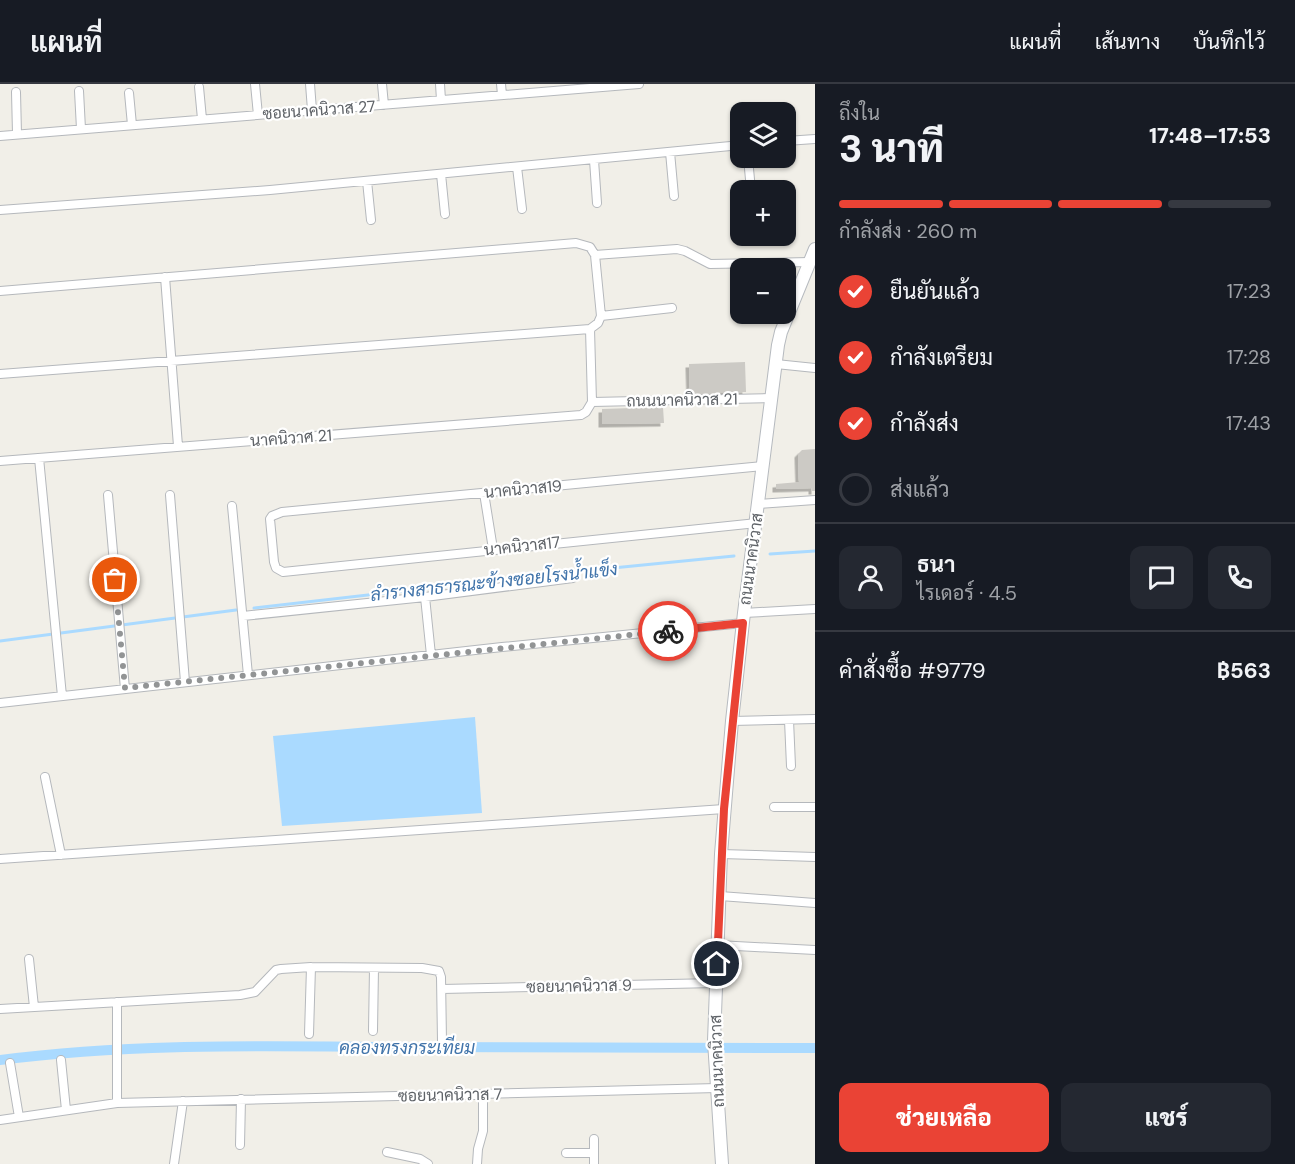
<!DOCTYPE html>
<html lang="th">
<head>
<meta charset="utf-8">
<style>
  :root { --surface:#171b24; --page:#242831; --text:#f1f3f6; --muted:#9ea1a6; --line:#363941; --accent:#ea4335 }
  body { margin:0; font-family:"DM Sans",Sarabun,sans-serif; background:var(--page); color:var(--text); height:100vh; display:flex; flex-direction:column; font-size:22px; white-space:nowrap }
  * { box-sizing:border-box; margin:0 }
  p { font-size:20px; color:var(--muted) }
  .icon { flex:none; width:33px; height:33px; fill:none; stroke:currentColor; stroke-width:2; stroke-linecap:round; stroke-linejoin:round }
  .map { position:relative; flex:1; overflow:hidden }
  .side { display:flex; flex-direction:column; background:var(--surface); width:480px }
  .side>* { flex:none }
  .controls { position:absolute; left:730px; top:18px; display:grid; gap:12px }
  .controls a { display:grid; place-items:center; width:66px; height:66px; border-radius:12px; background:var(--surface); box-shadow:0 2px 4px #0004; font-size:30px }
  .pin { position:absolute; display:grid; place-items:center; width:51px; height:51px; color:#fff; margin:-26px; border:3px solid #fff; border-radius:50%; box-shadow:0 2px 6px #0007 }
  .courier { position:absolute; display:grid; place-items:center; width:60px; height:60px; margin:-30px; border:4px solid #ea4335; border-radius:50%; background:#fff; color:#222; box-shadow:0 2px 8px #0007 }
  .head em { font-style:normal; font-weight:800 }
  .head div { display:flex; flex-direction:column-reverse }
  .head { display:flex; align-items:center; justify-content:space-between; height:102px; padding:0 24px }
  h1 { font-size:39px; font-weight:800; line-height:45px }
  .bar { display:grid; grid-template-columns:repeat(4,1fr); gap:9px 6px; align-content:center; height:72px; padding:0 24px }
  .bar i { height:8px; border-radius:4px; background:var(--line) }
  .bar .selected { background:var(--accent) }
  .bar p { grid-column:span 4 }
  .line { display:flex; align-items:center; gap:15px; padding:0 24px; border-top:2px solid var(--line) }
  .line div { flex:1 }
  .round { display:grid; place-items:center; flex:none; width:63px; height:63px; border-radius:12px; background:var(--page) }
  ol { padding:0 24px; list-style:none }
  li { display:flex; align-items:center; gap:18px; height:66px }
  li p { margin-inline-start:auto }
  li .icon { padding:6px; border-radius:50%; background:var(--accent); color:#fff; stroke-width:4 }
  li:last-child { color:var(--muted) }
  li i { width:33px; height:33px; border:3px solid var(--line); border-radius:50% }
  .action { display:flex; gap:12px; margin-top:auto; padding:12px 24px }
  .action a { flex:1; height:69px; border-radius:12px; background:var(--accent); color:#fff; font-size:24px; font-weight:800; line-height:69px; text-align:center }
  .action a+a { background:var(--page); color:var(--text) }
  header { display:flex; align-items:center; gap:36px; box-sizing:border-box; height:84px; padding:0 30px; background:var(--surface); border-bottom:2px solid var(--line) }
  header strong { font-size:28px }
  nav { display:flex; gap:33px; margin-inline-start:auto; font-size:21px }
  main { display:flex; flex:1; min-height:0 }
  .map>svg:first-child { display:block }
  .water { fill:#aadaff }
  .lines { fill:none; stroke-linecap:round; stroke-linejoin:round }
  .stream { stroke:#aadaff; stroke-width:3 }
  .canal { stroke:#aadaff; stroke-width:10 }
  .building { fill:#cccac5; filter:url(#shadow) }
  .street-casing { stroke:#b5b8bc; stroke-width:10 }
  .secondary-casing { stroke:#b6babf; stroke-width:14 }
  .street { stroke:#fff; stroke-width:8 }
  .secondary { stroke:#fff; stroke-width:12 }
  .done { stroke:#929495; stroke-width:6; stroke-dasharray:0 10.8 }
  .route { stroke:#ea4335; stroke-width:8 }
  .labels { text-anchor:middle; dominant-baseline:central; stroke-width:4.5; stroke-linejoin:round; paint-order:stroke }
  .street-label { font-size:16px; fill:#5f6368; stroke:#fff }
  .water-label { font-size:18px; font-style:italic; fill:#4174aa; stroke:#fff }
</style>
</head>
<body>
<header>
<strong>แผนที่</strong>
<nav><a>แผนที่</a><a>เส้นทาง</a><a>บันทึกไว้</a></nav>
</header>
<main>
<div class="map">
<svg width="815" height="1080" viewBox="0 0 815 1080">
  <defs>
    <filter id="shadow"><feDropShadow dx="-3.5" dy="3.5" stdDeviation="0" flood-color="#0004"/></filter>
  </defs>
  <rect width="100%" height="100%" fill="#f1efe8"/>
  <!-- water -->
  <path class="water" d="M475,633L482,729L282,742L273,652Z"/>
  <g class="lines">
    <!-- stream -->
    <path class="stream" d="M770,470L815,467
      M254,524L542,491L734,472
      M0,557L236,526"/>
    <!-- canal -->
    <path class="canal" d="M0,976C128,959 260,962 389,963C531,964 673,964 815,964"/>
  </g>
  <!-- building -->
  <path class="building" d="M745,278L746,308L690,310L689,280Z
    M663,323L664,339L602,340V325Z
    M815,365V407H812V404L776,405V400L799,398L798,370L802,366Z"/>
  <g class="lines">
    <defs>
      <path id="street" d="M255,0L258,31
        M310,0L312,26
        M382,0L384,21
        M440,0L441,16
        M501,0L502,11
        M199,3L202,35
        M79,7L81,45
        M16,8L17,50
        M129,9L132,41
        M0,52L639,0
        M786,57L815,55
        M670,68L674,112
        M748,74L751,106
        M594,76L597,119
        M517,83L522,125
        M441,90L445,130
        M367,97L371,136
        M0,126L270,106L741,61
        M595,171L677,165L685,167L710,180L810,178
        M165,193L178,362
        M0,207L576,159L590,163L595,171L601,232L598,239L590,245L592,318L586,328L581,331L0,377
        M601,232L672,224
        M776,280L815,284
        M0,290L590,245
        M592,318L772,314
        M39,374L62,612
        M484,409L493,465
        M108,411L125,605
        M170,411L185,598
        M759,420L815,416
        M232,422L248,591
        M757,439L283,488L276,484L274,478L270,435L272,432L282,428L763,382
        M425,513L431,571
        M744,529L815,525
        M243,532L425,513L573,494
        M0,619L502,563L743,539
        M789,636L791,682
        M732,637L815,635
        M45,693L61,771
        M774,723H815
        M721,770L815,773
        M0,775L724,725
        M720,812L815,819
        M717,861L815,866
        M29,875L34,923
        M442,905L716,899
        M0,925L240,911L255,908L276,886L281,885L311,883L422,884L439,887L441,893L442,957
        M373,947L374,884
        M309,950L311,883
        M61,976L66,1026
        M10,979L19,1033
        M117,1019V918
        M0,1036L117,1019L717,1004
        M240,1061L241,1015
        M387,1068L420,1075L428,1080
        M566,1069H594
        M174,1080L183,1017
        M477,1080L478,1065L483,1047V1010
        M594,1080V1055"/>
      <path id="secondary" d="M722,1080L714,957L721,770L732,637L744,529L778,261L781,248L815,165"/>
    </defs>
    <!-- street casing -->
    <use href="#street" class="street-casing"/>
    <!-- secondary casing -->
    <use href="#secondary" class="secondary-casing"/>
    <!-- street -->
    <use href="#street" class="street"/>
    <!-- secondary -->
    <use href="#secondary" class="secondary"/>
  </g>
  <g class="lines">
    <!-- done -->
    <path class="done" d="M115,496L125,604L668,547"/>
    <!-- route -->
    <path class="route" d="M668,547L743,539L724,725L717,880"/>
  </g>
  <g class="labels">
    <!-- street labels -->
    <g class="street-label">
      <text transform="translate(319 26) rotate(-4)">ซอยนาคนิวาส 27</text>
      <text transform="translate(682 316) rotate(-1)">ถนนนาคนิวาส 21</text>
      <text transform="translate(291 354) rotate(-4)">นาคนิวาศ 21</text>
      <text transform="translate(523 405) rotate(-5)">นาคนิวาส19</text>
      <text transform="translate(522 462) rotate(-6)">นาคนิวาส17</text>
      <text transform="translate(751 475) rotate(-82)">ถนนนาคนิวาส</text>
      <text transform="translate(579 902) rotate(-1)">ซอยนาคนิวาส 9</text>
      <text transform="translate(717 977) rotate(-92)">ถนนนาคนิวาส</text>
      <text transform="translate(450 1011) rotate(-1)">ซอยนาคนิวาส 7</text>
    </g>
    <!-- water labels -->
    <g class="water-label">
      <text transform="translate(494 498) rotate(-6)">ลำรางสาธารณะข้างซอยโรงน้ำแข็ง</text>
      <text x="407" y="964">คลองทรงกระเทียม</text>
    </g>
  </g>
</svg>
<div class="controls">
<a><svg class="icon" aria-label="layers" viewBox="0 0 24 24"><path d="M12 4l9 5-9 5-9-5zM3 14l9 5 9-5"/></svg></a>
<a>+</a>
<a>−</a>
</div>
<div class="pin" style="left:115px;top:496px;background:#ea580c"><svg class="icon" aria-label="bag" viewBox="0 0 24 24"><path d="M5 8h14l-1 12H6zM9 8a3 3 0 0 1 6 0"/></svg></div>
<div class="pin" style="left:717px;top:880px;background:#1f2937"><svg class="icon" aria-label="home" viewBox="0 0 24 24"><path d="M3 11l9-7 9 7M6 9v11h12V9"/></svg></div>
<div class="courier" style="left:668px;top:547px"><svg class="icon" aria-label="bike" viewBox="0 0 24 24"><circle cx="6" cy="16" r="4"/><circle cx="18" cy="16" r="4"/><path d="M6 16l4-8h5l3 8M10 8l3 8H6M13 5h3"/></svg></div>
</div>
<section class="side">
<div class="head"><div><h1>3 นาที</h1><p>ถึงใน</p></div><em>17:48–17:53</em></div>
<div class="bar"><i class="selected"></i><i class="selected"></i><i class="selected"></i><i></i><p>กำลังส่ง · 260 m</p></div>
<ol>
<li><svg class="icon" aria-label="check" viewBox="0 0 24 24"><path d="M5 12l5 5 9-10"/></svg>ยืนยันแล้ว<p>17:23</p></li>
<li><svg class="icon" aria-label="check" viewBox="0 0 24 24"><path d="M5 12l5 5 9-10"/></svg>กำลังเตรียม<p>17:28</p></li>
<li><svg class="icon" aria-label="check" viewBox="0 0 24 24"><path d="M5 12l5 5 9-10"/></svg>กำลังส่ง<p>17:43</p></li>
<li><i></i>ส่งแล้ว</li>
</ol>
<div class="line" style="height:108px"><a class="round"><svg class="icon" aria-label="person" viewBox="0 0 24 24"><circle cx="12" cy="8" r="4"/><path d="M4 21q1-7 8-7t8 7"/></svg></a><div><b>ธนา</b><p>ไรเดอร์ · 4.5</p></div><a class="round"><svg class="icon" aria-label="chat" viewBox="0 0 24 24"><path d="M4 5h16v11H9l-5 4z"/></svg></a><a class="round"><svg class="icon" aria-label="phone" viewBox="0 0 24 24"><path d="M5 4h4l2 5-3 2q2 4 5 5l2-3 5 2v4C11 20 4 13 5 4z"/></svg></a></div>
<div class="line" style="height:78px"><div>คำสั่งซื้อ #9779</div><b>฿563</b></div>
<div class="action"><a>ช่วยเหลือ</a><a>แชร์</a></div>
</section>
</main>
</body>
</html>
